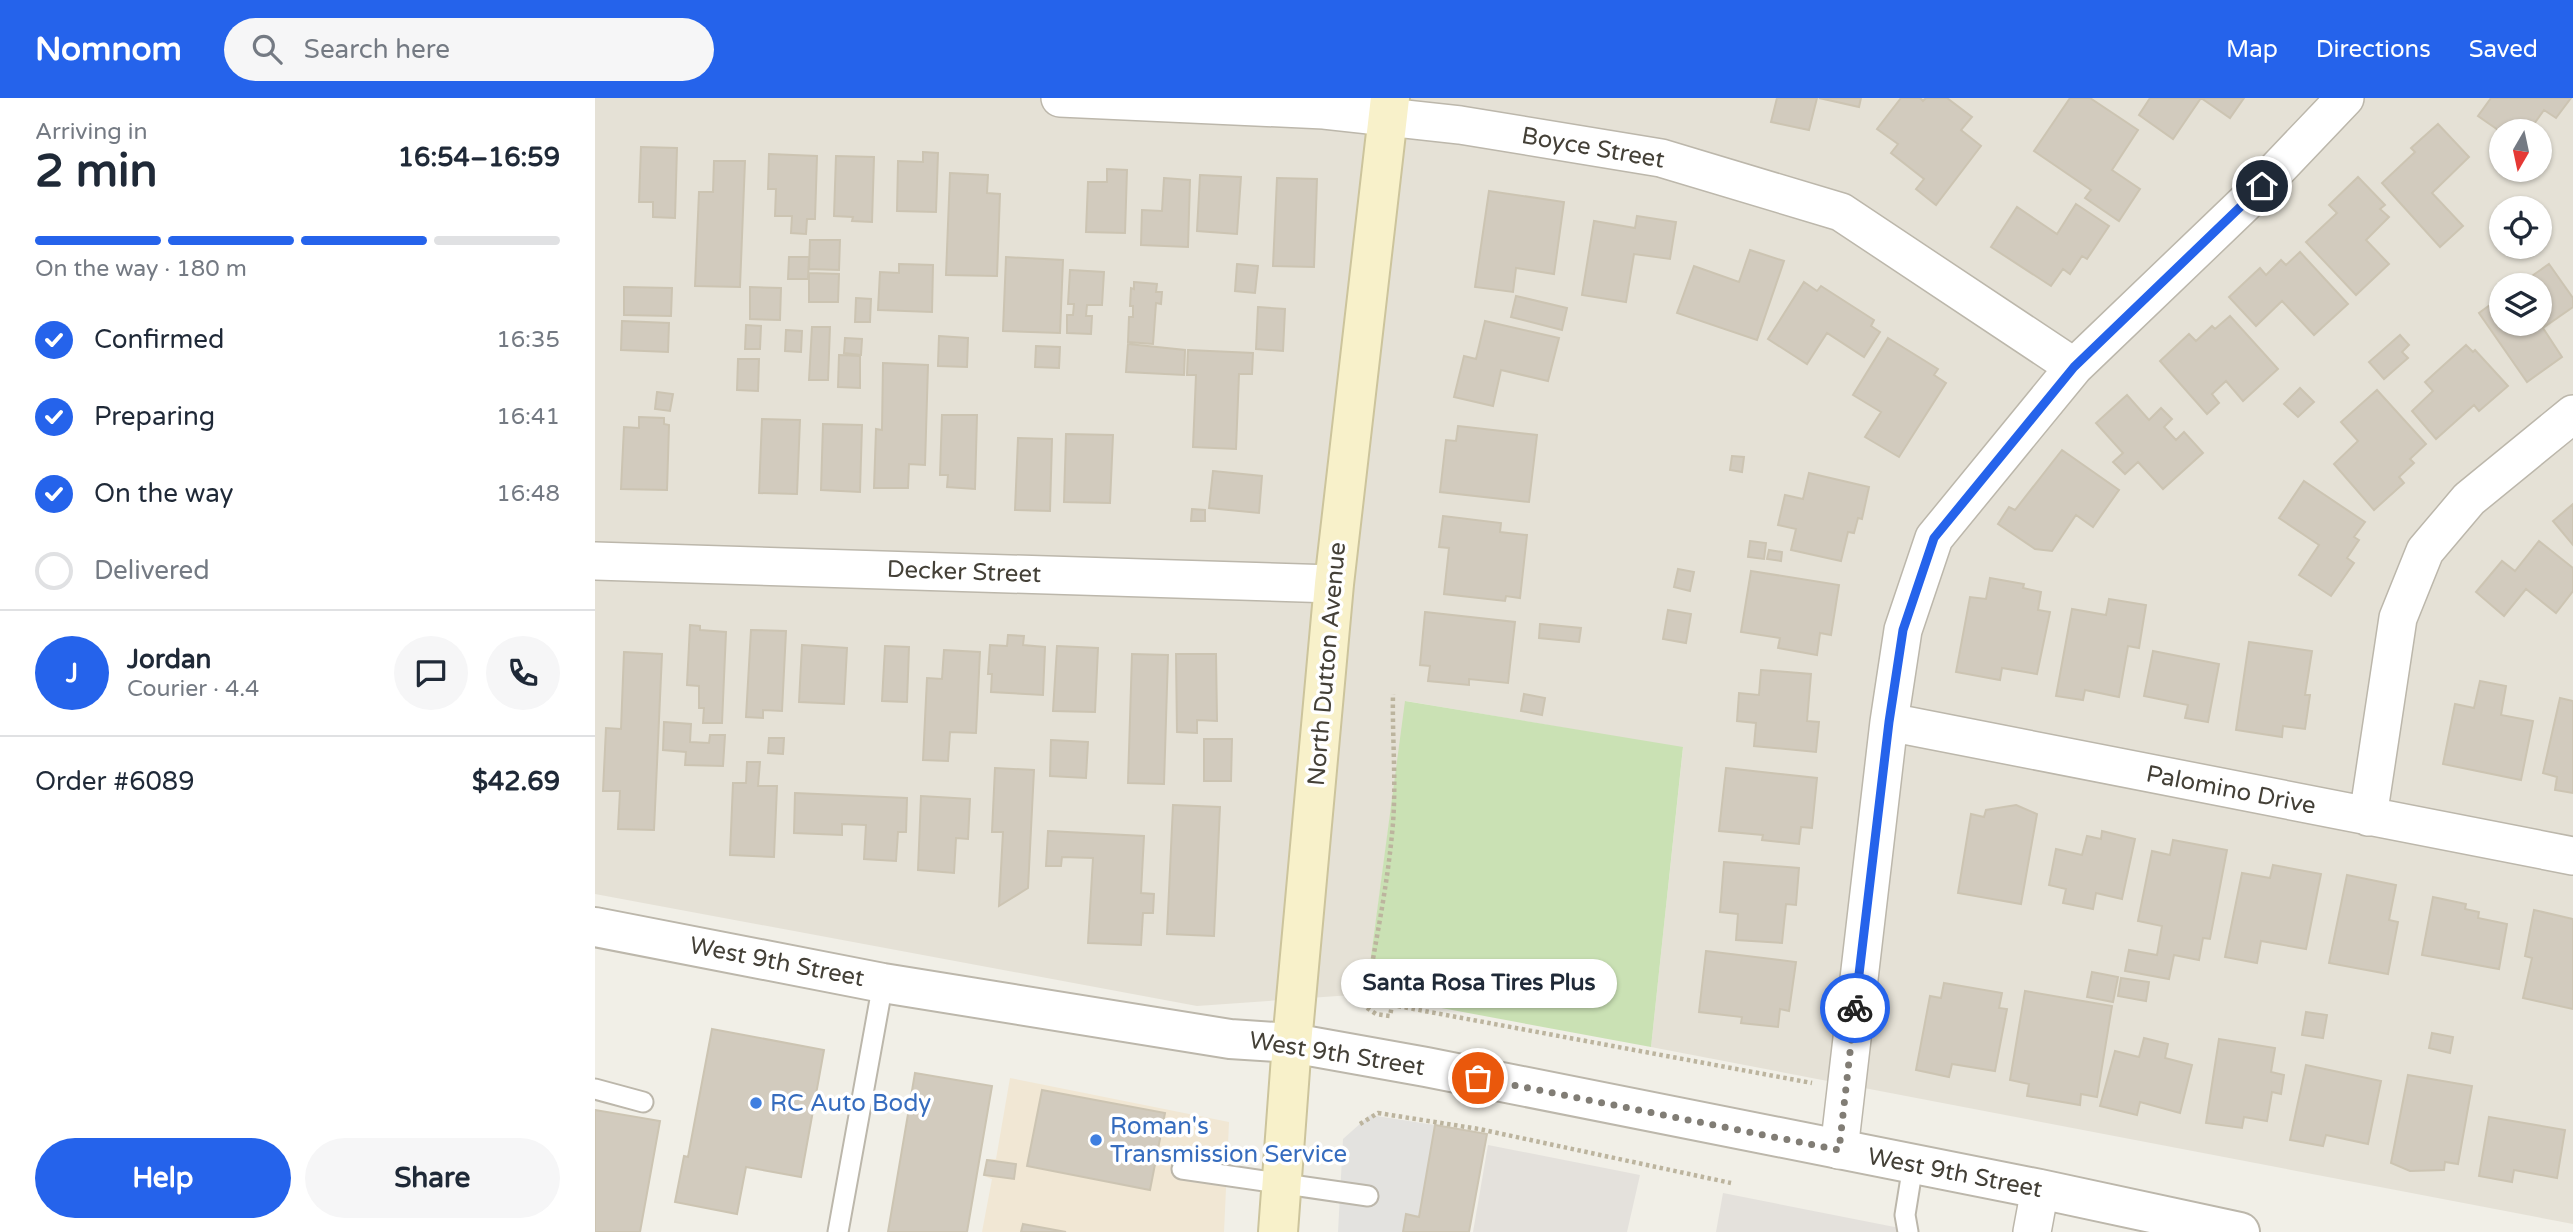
<!DOCTYPE html>
<html lang="en">
<head>
<meta charset="utf-8">
<style>
  :root { --surface:#fff; --page:#f6f6f7; --text:#1f2937; --muted:#747a83; --line:#e0e1e3; --accent:#2563eb }
  body { margin:0; font-family:"Varela Round",sans-serif; background:var(--page); color:var(--text); height:100vh; display:flex; flex-direction:column; font-size:26px; white-space:nowrap }
  * { box-sizing:border-box; margin:0 }
  p { font-size:23px; color:var(--muted) }
  .icon { flex:none; width:38px; height:38px; fill:none; stroke:currentColor; stroke-width:2; stroke-linecap:round; stroke-linejoin:round }
  .map { position:relative; flex:1; overflow:hidden }
  .panel { display:flex; flex-direction:column; background:var(--surface); width:595px }
  .panel>* { flex:none }
  .needle { width:46px; rotate:189deg }
  .controls { position:absolute; left:1894px; top:21px; display:grid; gap:14px }
  .controls a { display:grid; place-items:center; width:63px; height:63px; border-radius:50%; background:var(--surface); box-shadow:0 2px 5px #0004; font-size:35px }
  .pin { position:absolute; display:grid; place-items:center; width:60px; height:60px; color:#fff; margin:-30px; border:4px solid #fff; border-radius:50%; box-shadow:0 2px 7px #0007 }
  .courier { position:absolute; display:grid; place-items:center; width:70px; height:70px; margin:-35px; border:5px solid #2563eb; border-radius:50%; background:#fff; color:#222; box-shadow:0 2px 9px #0007 }
  .bubble { position:absolute; height:49px; border-radius:24px; background:var(--surface); box-shadow:0 2px 5px #0004; font-size:23px; font-weight:700; line-height:49px; text-align:center }
  .summary em { font-style:normal; font-weight:700 }
  .summary div { display:flex; flex-direction:column-reverse }
  .summary { display:flex; align-items:center; justify-content:space-between; height:119px; padding:0 35px }
  h1 { font-size:46px; font-weight:700; line-height:52px }
  .bar { display:grid; grid-template-columns:repeat(4,1fr); gap:10px 7px; align-content:center; height:84px; padding:0 35px }
  .bar i { height:9px; border-radius:5px; background:var(--line) }
  .bar .on { background:var(--accent) }
  .bar p { grid-column:span 4 }
  .line { display:flex; align-items:center; gap:18px; padding:0 35px; border-top:2px solid var(--line) }
  .line div { flex:1 }
  .round { display:grid; place-items:center; flex:none; width:74px; height:74px; border-radius:37px; background:var(--page) }
  ol { padding:0 35px; list-style:none }
  li { display:flex; align-items:center; gap:21px; height:77px }
  li p { margin-inline-start:auto }
  li .icon { padding:7px; border-radius:50%; background:var(--accent); color:#fff; stroke-width:4 }
  li:last-child { color:var(--muted) }
  li i { width:38px; height:38px; border:4px solid var(--line); border-radius:50% }
  .cta { display:flex; gap:14px; margin-top:auto; padding:14px 35px }
  .cta a { flex:1; height:80px; border-radius:42px; background:var(--accent); color:#fff; font-size:28px; font-weight:700; line-height:80px; text-align:center }
  .cta a+a { background:var(--page); color:var(--text) }
  header { display:flex; align-items:center; gap:42px; box-sizing:border-box; height:98px; padding:0 35px; background:var(--accent); color:#fff }
  header strong { font-size:33px }
  nav { display:flex; gap:38px; margin-inline-start:auto; font-size:24px }
  .search { width:490px; height:63px; background:var(--page); display:flex; align-items:center; gap:18px; box-sizing:border-box; padding:0 24px; border-radius:38px; color:var(--muted); font-size:26px }
  main { display:flex; flex:1; min-height:0 }
  .map>svg:first-child { display:block }
  .residential { fill:#e5e1d6; fill-rule:evenodd }
  .commercial { fill:#f1e7d4 }
  .industrial { fill:#e4e1dc }
  .green { fill:#cae1b4 }
  .parking { fill:#e3e2df }
  .building { fill:#d2cbbe; stroke:#ccc4b2; stroke-width:2 }
  .lines { fill:none; stroke-linecap:round; stroke-linejoin:round }
  .service-casing { stroke:#bcb7ab; stroke-width:23 }
  .minor-casing { stroke:#bcb7ab; stroke-width:40 }
  .tertiary-casing { stroke:#bcb7ab; stroke-width:42 }
  .secondary-casing { stroke:#ccc49c; stroke-width:42 }
  .path { stroke:#bcb49e; stroke-width:4.5; stroke-dasharray:3.5 3.5; stroke-linecap:butt }
  .service { stroke:#fff; stroke-width:19 }
  .minor { stroke:#fff; stroke-width:37 }
  .tertiary { stroke:#fff; stroke-width:38 }
  .secondary { stroke:#f8f1ca; stroke-width:38 }
  .done { stroke:#817d75; stroke-width:7; stroke-dasharray:0 12.6 }
  .route { stroke:#2563eb; stroke-width:9 }
  .shop-dot { fill:#3f7fe0; stroke:#fff; stroke-width:2.5 }
  .labels { text-anchor:middle; dominant-baseline:central; stroke-width:7; stroke-linejoin:round; paint-order:stroke }
  .street-label { font-size:24px; fill:#444037; stroke:#fff }
  .shop-label { font-size:24px; fill:#366cbe; stroke:#fff; text-anchor:start }
</style>
</head>
<body>
<header>
<strong>Nomnom</strong>
<div class="search"><svg class="icon" aria-label="search" viewBox="0 0 24 24"><circle cx="10" cy="10" r="6"/><path d="M15 15l6 6"/></svg>Search here</div>
<nav><a>Map</a><a>Directions</a><a>Saved</a></nav>
</header>
<main>
<section class="panel">
<div class="summary"><div><h1>2 min</h1><p>Arriving in</p></div><em>16:54–16:59</em></div>
<div class="bar"><i class="on"></i><i class="on"></i><i class="on"></i><i></i><p>On the way · 180 m</p></div>
<ol>
<li><svg class="icon" aria-label="check" viewBox="0 0 24 24"><path d="M5 12l5 5 9-10"/></svg>Confirmed<p>16:35</p></li>
<li><svg class="icon" aria-label="check" viewBox="0 0 24 24"><path d="M5 12l5 5 9-10"/></svg>Preparing<p>16:41</p></li>
<li><svg class="icon" aria-label="check" viewBox="0 0 24 24"><path d="M5 12l5 5 9-10"/></svg>On the way<p>16:48</p></li>
<li><i></i>Delivered</li>
</ol>
<div class="line" style="height:126px"><b class="round" style="background:var(--accent);color:#fff">J</b><div><b>Jordan</b><p>Courier · 4.4</p></div><a class="round"><svg class="icon" aria-label="chat" viewBox="0 0 24 24"><path d="M4 5h16v11H9l-5 4z"/></svg></a><a class="round"><svg class="icon" aria-label="phone" viewBox="0 0 24 24"><path d="M5 4h4l2 5-3 2q2 4 5 5l2-3 5 2v4C11 20 4 13 5 4z"/></svg></a></div>
<div class="line" style="height:91px"><div>Order #6089</div><b>$42.69</b></div>
<div class="cta"><a>Help</a><a>Share</a></div>
</section>
<div class="map">
<svg width="1978" height="1134" viewBox="0 0 1978 1134">
  <rect width="100%" height="100%" fill="#f1efe7"/>
  <!-- residential -->
  <path class="residential" d="M0,0H1978V1126L1056,949L1088,650L811,603L771,896L602,908L0,796ZM1906,33H1944V72H1906ZM1906,110H1944V149H1906ZM1906,187H1944V226H1906Z"/>
  <!-- commercial -->
  <path class="commercial" d="M415,980L634,1024L629,1134H387L397,1081L389,1078L391,1061H401Z"/>
  <!-- industrial -->
  <path class="industrial" d="M893,1047L1045,1077L1032,1134H878Z
    M1128,1095L1325,1134H1121Z"/>
  <!-- green -->
  <path class="green" d="M810,603L1088,649L1056,949L771,896Z"/>
  <!-- parking -->
  <path class="parking" d="M775,1017L840,1027L824,1119L808,1134H743L748,1041Z"/>
  <!-- building -->
  <path class="building" d="M1182,0H1222L1214,32L1176,24Z
    M1224,0H1266L1264,9Z
    M1306,0H1325L1328,3L1331,0H1352L1377,19L1366,32L1386,48L1341,107L1321,91L1329,81L1296,55L1303,46L1282,31Z
    M1475,0H1495L1543,32L1517,72L1545,91L1524,123L1490,100L1496,92L1439,53Z
    M1555,0H1649L1635,20L1606,0L1578,41L1544,17Z
    M1896,0H1976L1961,20L1949,12L1934,33L1906,34L1883,18Z
    M1843,26L1874,59L1837,95L1868,128L1845,149L1787,85L1820,54L1816,50Z
    M46,49L82,50L80,120L58,119V104H44Z
    M328,54L343,55L341,114L302,113L303,63L328,64Z
    M174,56L222,58L220,121H212L211,136L196,135L197,118H180L181,91H173Z
    M241,58L279,59L277,124L257,123L258,119L239,118Z
    M119,63H150L145,189L100,188L104,94H118Z
    M512,71L532,72L530,135L491,134L493,84H512Z
    M355,75L393,77L392,95L405,96L402,178L351,177Z
    M605,77L646,79L642,136L602,133Z
    M1763,79L1790,107L1785,111L1794,119L1771,142L1794,166L1761,197L1711,144L1742,115L1734,107Z
    M569,80L595,82L593,149L546,147L547,112L567,113Z
    M682,80L722,81L719,169L678,168Z
    M894,93L969,104L959,176L921,170L918,194L880,189Z
    M1481,106L1514,128L1492,161L1487,158L1475,176L1468,171L1456,188L1396,149L1422,109L1462,136Z
    M1042,118L1081,124L1075,161L1039,156L1031,204L987,197L999,123L1040,130Z
    M215,142H245L244,172L214,171Z
    M1155,152L1189,163L1162,242L1082,215L1099,168L1144,184Z
    M1705,154L1753,206L1719,237L1687,203L1661,228L1634,199L1665,170L1671,177L1686,162L1691,167Z
    M194,159H214L213,181H193Z
    M411,159L468,162L465,235L408,233Z
    M304,166L338,167L337,214L283,212L285,174L304,175Z
    M642,166L663,168L660,195L640,193Z
    M1954,166L1978,200V209L1948,230L1967,259L1932,284L1884,215L1906,199V226H1944V187H1924Z
    M475,172L509,174L507,207H492L491,218H497L496,236L472,235V217H478L479,206H473Z
    M214,175L244,176L243,204H214Z
    M539,184L562,186L561,194H567L566,206L561,205L558,246L533,244L534,219H538V208H535L536,190L539,191Z
    M1209,184L1222,193L1226,188L1279,222L1276,228L1285,234L1269,259L1232,235L1212,266L1173,241Z
    M29,189L77,190L76,218L29,217Z
    M155,189L186,190L185,222L155,221Z
    M921,198L972,210L967,232L916,219Z
    M261,200L276,201L275,224H260Z
    M663,209L690,211L688,253L661,251Z
    M1635,218L1683,271L1648,303L1631,283L1617,296L1624,305L1612,316L1565,263L1594,236L1601,243L1617,228L1620,231Z
    M27,223L74,225L73,254L26,252Z
    M890,223L964,240L953,283L906,272L898,308L859,299L869,258L881,261Z
    M151,227L166,228L165,251H150Z
    M217,229H235L233,282H214Z
    M191,232L207,233L206,254L190,253Z
    M1805,237L1814,247L1807,254L1813,260L1789,281L1774,264Z
    M344,238L373,240L372,269L343,268Z
    M250,240L267,241L266,257L249,255Z
    M1293,240L1343,271L1339,277L1351,285L1304,359L1270,339L1286,314L1258,297Z
    M533,246L590,252L589,277L531,274Z
    M1871,247L1878,254L1880,252L1913,288L1884,313L1879,307L1841,341L1817,313L1838,293L1830,284Z
    M441,248L465,249L464,270L440,269Z
    M593,252L658,255L657,276H644L641,351L598,349L601,277H592Z
    M244,257L265,258V290L243,289Z
    M143,261H164L163,293L142,292Z
    M288,265L333,267L330,367L314,366L313,390H279L281,331L287,332Z
    M1705,290L1719,304L1703,319L1689,306Z
    M1782,292L1831,346L1815,361L1819,365L1804,379L1809,385L1779,412L1739,366L1763,343L1746,324Z
    M62,294L78,296L75,313L60,311Z
    M1532,297L1554,322L1566,310L1577,321L1569,329L1581,342L1589,334L1608,355L1568,391L1543,364L1530,376L1518,364L1528,355L1501,325Z
    M347,317H382L380,391L352,389L353,377H345Z
    M44,319L69,320V326L74,327L72,392L26,391L29,329L44,330Z
    M167,321L205,322L202,396L164,395Z
    M228,326L267,327L265,394L226,392Z
    M863,328L942,337L934,404L845,394L851,342L861,343Z
    M471,336L518,337L515,405L469,404Z
    M423,340L457,341L455,413L420,412Z
    M1467,352L1524,392L1498,429L1481,417L1457,453L1440,451L1403,426L1414,409L1420,412Z
    M1137,358L1149,359L1147,374L1135,372Z
    M618,373L667,378L664,415L614,410Z
    M1214,375L1274,389L1267,421L1263,420L1259,435L1253,434L1246,463L1196,452L1201,431L1183,427L1190,397L1208,401Z
    M1709,383L1770,424L1759,439L1764,442L1752,460L1759,465L1736,498L1704,477L1724,447L1684,420Z
    M1978,406V447L1958,423Z
    M597,411L610,412V423H596Z
    M848,418L906,425L905,434L932,437L925,500L911,498L910,503L849,496L854,450L844,449Z
    M1155,443L1171,445L1169,461L1153,459Z
    M1944,443L1978,470V493L1961,515L1931,491L1909,518L1881,494L1907,463L1920,473Z
    M1174,452L1187,454L1186,463L1172,461Z
    M1083,471L1099,474L1095,493L1079,489Z
    M1156,473L1244,487L1236,537L1225,535L1222,557L1183,550L1185,540L1146,534Z
    M1395,480L1429,486L1428,490L1446,494L1443,512L1455,514L1442,576L1407,570L1405,582L1361,574L1375,499L1391,501Z
    M1514,501L1551,507L1544,550L1533,548L1524,599L1490,592L1488,602L1461,598L1477,511L1511,517Z
    M1073,512L1096,516L1091,545L1068,541Z
    M830,514L920,524L913,585L874,581V587L833,583L835,568L825,567Z
    M945,526L986,530L984,544L944,540Z
    M95,527L105,528V532L131,534L127,625H108L109,610H104V588L92,587Z
    M156,532L191,533L187,613L168,612V620L151,619Z
    M413,537L429,538L428,547L450,549L448,597L396,594L397,576H393L395,547L412,548Z
    M1654,544L1717,553L1710,597H1715L1710,631L1688,628L1687,639L1641,632Z
    M207,547L252,550L249,606L204,604Z
    M290,548L314,549L312,604L287,603Z
    M462,548L503,550L500,614L458,613Z
    M349,552L385,554L381,635L355,634L353,663L328,662L332,580L347,581Z
    M1558,553L1624,566L1613,624L1590,620L1593,607L1549,598Z
    M29,554L67,556L59,732L23,731L25,693H8L11,630L26,631Z
    M537,556L573,557L569,686L533,685Z
    M581,556H621L622,623L602,622V635L582,634Z
    M1166,572L1216,576L1212,623L1224,624L1221,654L1159,648L1161,625L1142,623L1144,595L1164,597Z
    M1885,583L1911,588L1906,617L1938,623L1926,682L1848,666L1860,606L1879,610Z
    M929,596L950,600L947,617L926,613Z
    M1965,600L1978,603V695L1960,692L1962,679L1948,675Z
    M69,624L96,626L95,644L114,645L115,637H130L128,668L90,667L91,654L68,652Z
    M174,640H189L188,656L173,655Z
    M609,641H637L636,683H609Z
    M456,642L493,644L491,680L455,678Z
    M152,664H165L163,688H182L179,759L135,757L138,685H151Z
    M400,670L439,672L433,790L404,808L408,734H397Z
    M1131,670L1222,680L1217,730L1206,729L1204,746L1167,742L1168,737L1124,733Z
    M200,695L312,700L311,734H303L301,763L269,761L271,727L247,726V737L199,735Z
    M326,698L375,701L373,741L361,740L359,775L323,772Z
    M578,707L625,709L619,838L572,836Z
    M1421,707L1442,716L1426,806L1363,795L1376,716L1389,719L1391,712Z
    M453,733L549,738L546,795L559,796L558,815H548L546,847L493,845L498,760L467,759L466,768H451Z
    M1507,733L1540,741L1527,801L1501,795L1498,811L1468,805L1471,791L1454,787L1461,751L1487,757L1492,738L1506,741Z
    M1578,742L1632,752L1615,841L1608,840L1604,862L1579,857L1574,881L1530,873L1534,852L1562,857L1567,828L1543,823L1557,753L1575,757Z
    M1129,764L1204,770L1201,807L1191,806L1187,845L1141,842L1143,816L1125,814Z
    M1678,767L1726,776L1711,851L1666,843L1662,865L1630,859L1647,775L1675,780Z
    M1752,777L1801,787L1794,822L1803,824L1793,876L1734,865Z
    M1838,799L1871,806L1870,811L1884,814L1883,820L1912,826L1904,871L1827,857Z
    M1939,812L1978,821V911L1928,900L1937,860L1930,858Z
    M1111,853L1201,864L1194,913L1185,911L1183,929L1146,925L1147,919L1104,914Z
    M1497,874L1523,879L1518,904L1492,899Z
    M1526,880L1554,884L1551,903L1523,898Z
    M1349,885L1407,895L1404,910L1412,911L1400,973L1357,966L1354,979L1321,972L1335,898L1346,900Z
    M1430,893L1517,908L1502,999L1486,996L1485,1007L1432,998L1434,986L1415,982Z
    M1711,914L1732,917L1728,940L1707,937Z
    M117,931L229,952L206,1079L151,1069L142,1116L80,1104L89,1058L93,1059Z
    M1837,935L1858,939L1855,955L1834,950Z
    M1549,940L1573,946L1570,960L1597,967L1585,1015L1545,1004L1542,1017L1505,1008L1520,953L1544,959Z
    M1624,941L1680,950L1676,974L1689,977L1686,996L1677,994L1672,1023L1649,1019L1647,1030L1611,1025Z
    M1711,967L1786,983L1773,1046L1731,1037L1728,1048L1695,1042Z
    M320,975L397,988L372,1134H293Z
    M1813,977L1877,988L1863,1066L1850,1064L1849,1072L1815,1073L1796,1065Z
    M447,992L570,1015L555,1092L432,1068Z
    M0,1012L65,1023L45,1134H0Z
    M1894,1019L1970,1032L1962,1080L1919,1072L1917,1084L1884,1078Z
    M840,1027L892,1036L874,1134H808L811,1116L824,1119Z
    M392,1062L421,1066L419,1081L389,1077Z
    M428,1126L471,1134H426Z"/>
  <g class="lines">
    <defs>
      <path id="service" d="M0,991L48,1004
        M587,1071L773,1098
        M243,1134L288,885
        M1313,1134L1310,1117L1318,1067"/>
      <path id="minor" d="M465,0L729,12L865,27L1066,60L1246,114L1479,269
        M0,463L739,486
        M1294,624L1978,758
        M1773,719L1803,520L1830,453L1874,401L1978,316
        M1244,1052L1294,624L1308,532L1339,440L1479,269L1650,105L1750,0
        M1437,1134L1445,1091"/>
      <path id="tertiary" d="M0,829L288,885L635,941L697,945L831,969L1445,1091L1645,1134"/>
      <path id="secondary" d="M683,1134L697,945L739,486L795,0"/>
    </defs>
    <!-- service casing -->
    <use href="#service" class="service-casing"/>
    <!-- minor casing -->
    <use href="#minor" class="minor-casing"/>
    <!-- tertiary casing -->
    <use href="#tertiary" class="tertiary-casing"/>
    <!-- secondary casing -->
    <use href="#secondary" class="secondary-casing"/>
    <!-- path -->
    <path class="path" d="M772,895C781,842 792,789 797,736C802,689 797,642 798,596
      M772,910L781,916L795,918L797,907L1217,985
      M765,1026L783,1015L884,1031L1136,1085"/>
    <!-- service -->
    <use href="#service" class="service"/>
    <!-- minor -->
    <use href="#minor" class="minor"/>
    <!-- tertiary -->
    <use href="#tertiary" class="tertiary"/>
    <!-- secondary -->
    <use href="#secondary" class="secondary"/>
  </g>
  <g class="lines">
    <!-- done -->
    <path class="done" d="M883,980L1244,1052L1260,910"/>
    <!-- route -->
    <path class="route" d="M1260,910L1294,624L1308,532L1339,440L1479,269L1667,88"/>
  </g>
  <!-- markers -->
  <g class="shop-dot">
    <circle cx="161" cy="1005" r="7"/>
    <circle cx="501" cy="1042" r="7"/>
  </g>
  <g class="labels">
    <!-- street labels -->
    <g class="street-label">
      <text transform="translate(998 50) rotate(10)">Boyce Street</text>
      <text transform="translate(369 474) rotate(2)">Decker Street</text>
      <text transform="translate(732 566) rotate(-85)">North Dutton Avenue</text>
      <text transform="translate(1636 692) rotate(11)">Palomino Drive</text>
      <text transform="translate(182 864) rotate(11)">West 9th Street</text>
      <text transform="translate(742 956) rotate(9)">West 9th Street</text>
      <text transform="translate(1360 1075) rotate(11)">West 9th Street</text>
    </g>
    <!-- shop labels -->
    <g class="shop-label">
      <text x="175" y="1005">RC Auto Body</text>
      <text x="515" y="1028">Roman's<tspan x="515" dy="28">Transmission Service</tspan></text>
    </g>
  </g>
</svg>
<div class="controls">
<a><svg class="needle" viewBox="-14 -14 28 28"><path d="M0-13l5 13h-10z" fill="#e53935"/><path d="M0 13l5-13h-10z" fill="#747a83"/></svg></a>
<a><svg class="icon" aria-label="locate" viewBox="0 0 24 24"><circle cx="12" cy="12" r="6"/><path d="M12 2v4M12 18v4M2 12h4M18 12h4"/></svg></a>
<a><svg class="icon" aria-label="layers" viewBox="0 0 24 24"><path d="M12 4l9 5-9 5-9-5zM3 14l9 5 9-5"/></svg></a>
</div>
<div class="pin" style="left:883px;top:980px;background:#ea580c"><svg class="icon" aria-label="bag" viewBox="0 0 24 24"><path d="M5 8h14l-1 12H6zM9 8a3 3 0 0 1 6 0"/></svg></div>
<div class="pin" style="left:1667px;top:88px;background:#1f2937"><svg class="icon" aria-label="home" viewBox="0 0 24 24"><path d="M3 11l9-7 9 7M6 9v11h12V9"/></svg></div>
<div class="courier" style="left:1260px;top:910px"><svg class="icon" aria-label="bike" viewBox="0 0 24 24"><circle cx="6" cy="16" r="4"/><circle cx="18" cy="16" r="4"/><path d="M6 16l4-8h5l3 8M10 8l3 8H6M13 5h3"/></svg></div>
<div class="bubble" style="left:746px;top:861px;width:276px">Santa Rosa Tires Plus</div>
</div>
</main>
</body>
</html>
